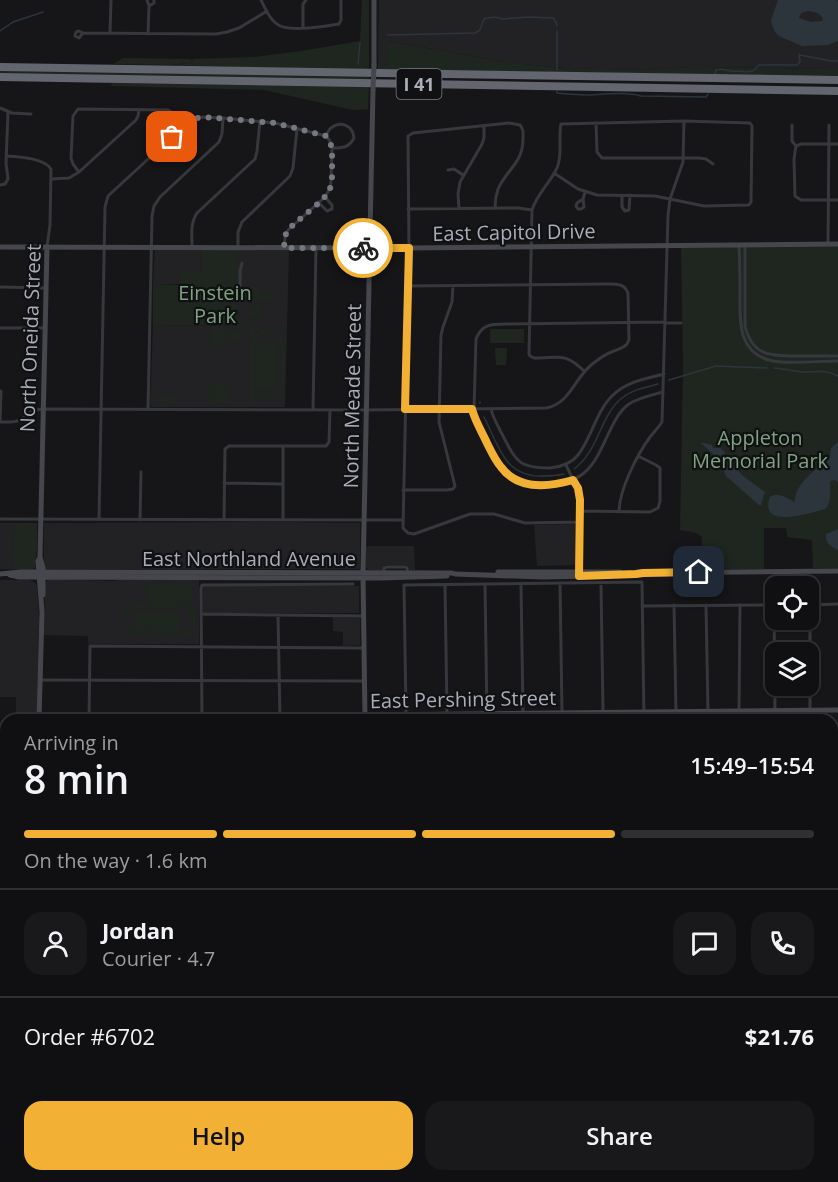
<!DOCTYPE html>
<html lang="en">
<head>
<meta charset="utf-8">
<style>
  :root { --surface:#101012; --page:#19191b; --text:#f1f3f6; --muted:#9c9d9f; --line:#303032; --accent:#f2b134 }
  body { margin:0; font-family:"Open Sans",sans-serif; background:var(--page); color:var(--text); height:100vh; display:flex; flex-direction:column; font-size:22px; white-space:nowrap }
  * { box-sizing:border-box; margin:0 }
  p { font-size:20px; color:var(--muted) }
  .icon { flex:none; width:33px; height:33px; fill:none; stroke:currentColor; stroke-width:2; stroke-linecap:round; stroke-linejoin:round }
  .map { position:relative; flex:1; overflow:hidden }
  .details { position:absolute; left:0px; top:714px; width:838px; height:468px; display:flex; flex-direction:column; background:var(--surface); border-radius:18px 18px 0 0; box-shadow:0 2px 4px #0004,0 0 0 2px var(--line) }
  .details>* { flex:none }
  .fabs { position:absolute; left:765px; top:576px; display:grid; gap:12px }
  .fabs a { display:grid; place-items:center; width:54px; height:54px; border-radius:12px; background:var(--surface); box-shadow:0 2px 4px #0004,0 0 0 2px var(--line); font-size:30px }
  .pin { position:absolute; display:grid; place-items:center; width:51px; height:51px; color:#fff; margin:-26px; border-radius:12px; box-shadow:0 3px 9px #0006 }
  .courier { position:absolute; display:grid; place-items:center; width:60px; height:60px; margin:-30px; border:4px solid #f2b134; border-radius:50%; background:#fff; color:#222; box-shadow:0 2px 8px #0007 }
  .summary em { font-style:normal; font-weight:600 }
  .summary div { display:flex; flex-direction:column-reverse }
  .summary { display:flex; align-items:center; justify-content:space-between; height:102px; padding:0 24px }
  h1 { font-size:39px; font-weight:600; line-height:45px }
  .bar { display:grid; grid-template-columns:repeat(4,1fr); gap:9px 6px; align-content:center; height:72px; padding:0 24px }
  .bar i { height:8px; border-radius:4px; background:var(--line) }
  .bar .current { background:var(--accent) }
  .bar p { grid-column:span 4 }
  .line { display:flex; align-items:center; gap:15px; padding:0 24px; border-top:2px solid var(--line) }
  .line div { flex:1 }
  .round { display:grid; place-items:center; flex:none; width:63px; height:63px; border-radius:18px; background:var(--page) }
  .action { display:flex; gap:12px; margin-top:auto; padding:12px 24px }
  .action a { flex:1; height:69px; border-radius:18px; background:var(--accent); color:#111; font-size:24px; font-weight:600; line-height:69px; text-align:center }
  .action a+a { background:var(--page); color:var(--text) }
  .map>svg:first-child { display:block }
  .built { fill:#222225 }
  .green { fill:#1e261f; fill-rule:evenodd }
  .water { fill:#2c353c; fill-rule:evenodd }
  .lines { fill:none; stroke-linecap:round; stroke-linejoin:round }
  .stream { stroke:#2c353c; stroke-width:1.5 }
  .street { stroke:#37383d; stroke-width:3 }
  .secondary { stroke:#45474d; stroke-width:5 }
  .highway { stroke:#63666e; stroke-width:8 }
  .rail { stroke:#4a4c52; stroke-width:1.5; stroke-dasharray:8 6; stroke-linecap:butt }
  .secondary-bridge { stroke:#45474d; stroke-width:5 }
  .done { stroke:#757880; stroke-width:6; stroke-dasharray:0 10.8 }
  .route { stroke:#f2b134; stroke-width:8 }
  .labels { text-anchor:middle; dominant-baseline:central; stroke-width:4.5; stroke-linejoin:round; paint-order:stroke }
  .shield { fill:#111113; stroke:#7b7e86; stroke-width:1.5 }
  .shield-label { font-size:18px; font-weight:bold; fill:#a8adb8 }
  .street-label { font-size:20px; fill:#a8adb8; stroke:#111113 }
  .park-label { font-size:20px; fill:#7fa381; stroke:#111113 }
</style>
</head>
<body>
<div class="map">
<svg width="838" height="1182" viewBox="0 0 838 1182">
  <rect width="100%" height="100%" fill="#161618"/>
  <!-- built -->
  <path class="built" d="M379,0H838V69L693,67L646,70L563,68L505,62L388,41V61L385,65H378Z
    M155,250H202L201,284H153Z
    M237,250H289L285,407H152L150,405L153,325L237,326Z
    M278,522L360,523V569H44V523Z
    M0,523H37V545L35,567L33,570L0,569Z
    M575,524L578,526L577,565L537,566L534,525Z
    M366,546H414L415,570H411L405,565H385L380,571L369,570L366,568Z
    M48,579L114,581L124,579L199,580V644H88V636L44,635L45,584Z
    M0,580H30L35,583L37,586L39,619L37,713H16V697H0Z
    M203,586H359V613H203Z
    M333,617L360,618V645L343,646V632L333,631Z
    M832,748H838V810H833Z
    M374,1176H432L433,1181H436V1176H452V1182H374Z
    M607,1176H670V1182H597Z"/>
  <!-- green -->
  <path class="green" d="M362,0H369V70L172,65L195,62L170,65L113,64L123,58L190,59L193,61L192,59L253,57L301,51L360,41Z
    M387,41L505,62L563,68L646,70L693,67L838,69V77L378,69V65H385L388,61Z
    M0,69L369,76V80L0,74Z
    M113,83L369,86L368,109L353,110L264,90L113,86L110,85Z
    M838,246V568H813L812,540L787,537L786,528H764V569H702V537L696,533L680,530L683,365L681,247Z
    M202,250H237V326L153,325V284L181,285V272H201Z
    M239,287H260L261,293L272,294L273,302H239Z
    M249,305H261L262,316H249Z
    M251,326H255V334C260,330 266,327 273,329C289,334 285,355 285,367C285,374 285,381 284,387C281,403 266,404 255,395L254,404H251ZM269,332L276,335L281,343V383C280,391 276,396 268,398L272,391L268,390L264,391L267,396V398L259,394L255,387V344L259,335Z
    M243,327L238,342L232,339L228,335C226,346 221,347 210,346L211,329H228L229,331Z
    M490,329H524V343H490Z
    M257,343H278L277,387H256Z
    M495,348H507L506,365H496Z
    M210,384L223,385L228,388L229,402H210L209,401Z
    M155,397H176V403H155Z
    M14,523H37V545L35,567L33,570L13,569Z
    M147,584H191V603H147Z
    M139,604C154,604 189,599 195,614C198,621 195,627 191,633L192,637L132,636C122,623 118,609 139,604ZM137,608H183L190,613L193,619L190,628L184,633H139L134,631L130,628L127,619L131,611Z
    M136,610L180,611V632L136,631Z"/>
  <!-- water -->
  <path class="water" d="M778,0H837L838,1V41L828,45L802,46L779,36L775,32L772,25L771,20ZM808,11C814,12 820,12 823,19L822,21L811,22L799,18L801,13Z
    M700,442L712,445L713,448H720L725,452C724,457 721,457 717,458Z
    M838,442V482L835,480L830,481C830,491 832,503 825,509C810,513 758,530 770,497C779,491 786,498 795,502C794,485 816,468 829,460L831,448Z
    M725,460L732,463L743,476L765,492L761,505H759L726,476L723,469V462Z
    M838,529V550C830,546 825,543 826,534Z"/>
  <g class="lines">
    <!-- stream -->
    <path class="stream" d="M0,31L13,22L43,12
      M557,31V70
      M388,35L475,33L480,30L484,19C490,17 498,17 503,19L529,17L553,18L556,22L557,26
      M800,55L831,61H838
      M358,64L360,43
      M715,74L716,70C724,68 724,70 731,71C733,72 734,71 736,71C746,71 752,75 759,65H797L800,62L799,54
      M557,91V93C568,94 580,95 592,95C608,94 626,92 641,96L706,97L708,94
      M774,368C784,369 794,371 804,372C816,372 826,369 838,376
      M669,380L716,366L767,368
      M480,403V402
      M484,417C498,444 504,476 540,476C548,476 556,476 564,474
      M574,469C599,451 600,415 622,398C632,390 646,387 658,384"/>
    <!-- street -->
    <path class="street" d="M147,0L149,6L148,34
      M261,0C265,8 269,19 277,24C287,33 325,26 339,24L341,20V0
      M149,6L154,3V0
      M303,27V4L306,0
      M83,33L79,38L75,36L76,32L79,31L83,33L216,34L227,32L239,28L267,11
      M110,33L111,0
      M0,108L12,113L31,114
      M596,123L597,152L602,158H699L706,159L713,164
      M792,125V141L796,146
      M326,136C327,134 329,129 331,128C341,120 353,126 354,138C349,148 342,148 332,148
      M796,146L794,159L795,196L801,200H838
      M796,146L801,144H838
      M7,156C20,157 44,158 51,169L50,225L47,247
      M448,170L454,169L463,175
      M79,172L73,164L71,158L73,116L78,109L168,110L173,113L184,126
      M554,173L578,189L597,195L655,196L704,206L749,205L751,202L752,126L750,123L684,121L561,124C558,138 563,154 557,168C550,183 537,194 532,210L529,354L530,356L534,358C559,358 565,352 584,371
      M52,179L69,178L79,172L136,120L138,116L139,110
      M0,185L5,184L8,179L6,163L8,112
      M622,196V207L625,211L629,210L630,195
      M583,199L577,203L576,206L578,209H581L584,207L583,199L585,192
      M318,202L327,211L332,209V205L325,197
      M459,208L458,194L460,182L482,144L484,138V126
      M495,208C495,201 496,195 498,189C507,169 523,163 523,139C523,133 524,130 520,125L509,123L413,133L408,136L409,251L403,528L408,533L414,534L470,514H494L525,523L580,522
      M408,209L518,208L532,210
      M745,244V326C752,355 769,356 795,356C810,356 824,356 838,356
      M828,244L829,125
      M739,246C740,262 740,277 740,293C740,321 737,354 773,361C790,364 819,361 838,361
      M192,247C192,235 190,223 197,213L255,159L257,151L260,121
      M238,247V232L242,222L290,176L293,168L297,129
      M0,287L46,288
      M240,301V271L242,263
      M665,323H681
      M0,328H45
      M148,409L152,216L154,206L160,197L219,142L222,134L223,119
      M472,409C475,421 482,432 487,443C501,471 511,485 545,485C559,485 573,482 584,473C605,455 609,418 629,404C638,398 652,395 663,392
      M474,409L476,339C482,324 491,324 506,324L665,322
      M491,409C493,418 498,426 502,434C516,461 518,468 550,468C561,467 571,464 578,455C592,437 596,411 613,395C626,382 647,378 664,374
      M313,410L316,248
      M0,422C7,422 14,423 20,420C31,414 28,410 43,409L363,410L546,408C569,404 574,380 590,366C597,360 605,354 614,351C618,349 624,348 627,344C628,343 628,341 629,340L628,293C624,283 616,284 606,284L408,286
      M0,422L1,391
      M566,465L577,488L581,500L579,571
      M224,483L282,484
      M403,490H447L453,489L455,486L439,422L441,335L443,327L452,302L453,286
      M581,511L650,512L658,508L660,501V468L656,465L640,457
      M619,512C619,490 637,455 650,437C654,432 658,428 662,422L668,215L670,199L683,162L684,121
      M0,519L403,520
      M99,519L105,207L108,196L184,126L190,121L197,117L223,118L275,123L326,136L330,141L332,148L331,181L330,188L325,197L288,230L285,238L284,248
      M140,520L141,472
      M224,520L225,449L229,446H326L329,442L330,410
      M283,520V447
      M383,573L384,568L387,567H405L407,568L408,573
      M560,583L562,712
      M601,583L603,712
      M485,584L487,720
      M521,584L523,713
      M445,585L447,714
      M674,605L676,711
      M706,605L708,711
      M774,605L775,711
      M810,605V710
      M810,605L838,604
      M642,606L776,605
      M201,614L364,616
      M278,615L280,720
      M40,680L365,681
      M739,710L740,605
      M89,714L365,715
      M406,714L404,585L642,582L644,720
      M89,720L90,646L364,648
      M202,720L201,588L202,585L353,584
      M793,720V710
      M832,746H838
      M0,808H6
      M832,812H838
      M832,849H838
      M0,981H6
      M832,1003H838
      M832,1082L838,1080
      M0,1135H6
      M139,1176L140,1182
      M283,1176V1182
      M320,1176H372
      M434,1176V1182
      M493,1176V1182
      M541,1176V1182
      M688,1177L838,1176
      M37,1178H89
      M575,1182L586,1176"/>
    <!-- secondary -->
    <path class="secondary" d="M374,65V0
      M0,247L409,248L838,244
      M40,557L43,568V595
      M498,572H620
      M641,573L838,571
      M0,574L21,572L452,573L455,574L543,577L636,575L643,573
      M10,575L19,577H39L380,578L447,576
      M365,715L838,710
      M39,720L42,612L38,561L40,557L47,247
      M365,720L363,573L373,90
      M0,871H6
      M832,886H838
      M197,1176V1182
      M372,1176V1182
      M734,1176V1182
      M37,1182V1176"/>
    <!-- highway -->
    <path class="highway" d="M0,67L838,80
      M0,77L838,91"/>
    <!-- rail -->
    <path class="rail" d="M832,1089L838,1088
      M589,1182L600,1176"/>
    <!-- secondary-bridge -->
    <path class="secondary-bridge" d="M373,90L374,65"/>
  </g>
  <g class="lines">
    <!-- done -->
    <path class="done" d="M172,137C182,127 190,118 204,117L275,123L326,136C333,144 332,152 332,163C332,171 333,182 329,191C323,202 298,219 288,230L285,236L284,248H363"/>
    <!-- route -->
    <path class="route" d="M363,248H409L405,409H472C475,421 482,432 487,443C491,451 495,460 501,467C518,490 549,487 573,480L578,488L580,500L579,576L636,574L643,573L699,572"/>
  </g>
  <g class="labels">
    <!-- shield labels -->
    <rect class="shield" x="396.5" y="69" width="45" height="30" rx="4.5"/>
    <g class="shield-label">
      <text x="419" y="84">I 41</text>
    </g>
    <!-- street labels -->
    <g class="street-label">
      <text transform="translate(514 232) rotate(-1)">East Capitol Drive</text>
      <text transform="translate(30 338) rotate(-88)">North Oneida Street</text>
      <text transform="translate(352 396) rotate(-89)">North Meade Street</text>
      <text x="249" y="558">East Northland Avenue</text>
      <text transform="translate(463 699) rotate(-1)">East Pershing Street</text>
    </g>
    <!-- park labels -->
    <g class="park-label">
      <text x="215" y="292">Einstein<tspan x="215" dy="23">Park</tspan></text>
      <text x="760" y="437">Appleton<tspan x="760" dy="23">Memorial Park</tspan></text>
    </g>
  </g>
</svg>
<div class="fabs">
<a><svg class="icon" aria-label="locate" viewBox="0 0 24 24"><circle cx="12" cy="12" r="6"/><path d="M12 2v4M12 18v4M2 12h4M18 12h4"/></svg></a>
<a><svg class="icon" aria-label="layers" viewBox="0 0 24 24"><path d="M12 4l9 5-9 5-9-5zM3 14l9 5 9-5"/></svg></a>
</div>
<div class="pin" style="left:172px;top:137px;background:#ea580c"><svg class="icon" aria-label="bag" viewBox="0 0 24 24"><path d="M5 8h14l-1 12H6zM9 8a3 3 0 0 1 6 0"/></svg></div>
<div class="pin" style="left:699px;top:572px;background:#1f2937"><svg class="icon" aria-label="home" viewBox="0 0 24 24"><path d="M3 11l9-7 9 7M6 9v11h12V9"/></svg></div>
<div class="courier" style="left:363px;top:248px"><svg class="icon" aria-label="bike" viewBox="0 0 24 24"><circle cx="6" cy="16" r="4"/><circle cx="18" cy="16" r="4"/><path d="M6 16l4-8h5l3 8M10 8l3 8H6M13 5h3"/></svg></div>
<section class="details">
<div class="summary"><div><h1>8 min</h1><p>Arriving in</p></div><em>15:49–15:54</em></div>
<div class="bar"><i class="current"></i><i class="current"></i><i class="current"></i><i></i><p>On the way · 1.6 km</p></div>
<div class="line" style="height:108px"><a class="round"><svg class="icon" aria-label="person" viewBox="0 0 24 24"><circle cx="12" cy="8" r="4"/><path d="M4 21q1-7 8-7t8 7"/></svg></a><div><b>Jordan</b><p>Courier · 4.7</p></div><a class="round"><svg class="icon" aria-label="chat" viewBox="0 0 24 24"><path d="M4 5h16v11H9l-5 4z"/></svg></a><a class="round"><svg class="icon" aria-label="phone" viewBox="0 0 24 24"><path d="M5 4h4l2 5-3 2q2 4 5 5l2-3 5 2v4C11 20 4 13 5 4z"/></svg></a></div>
<div class="line" style="height:78px"><div>Order #6702</div><b>$21.76</b></div>
<div class="action"><a>Help</a><a>Share</a></div>
</section>
</div>
</body>
</html>
